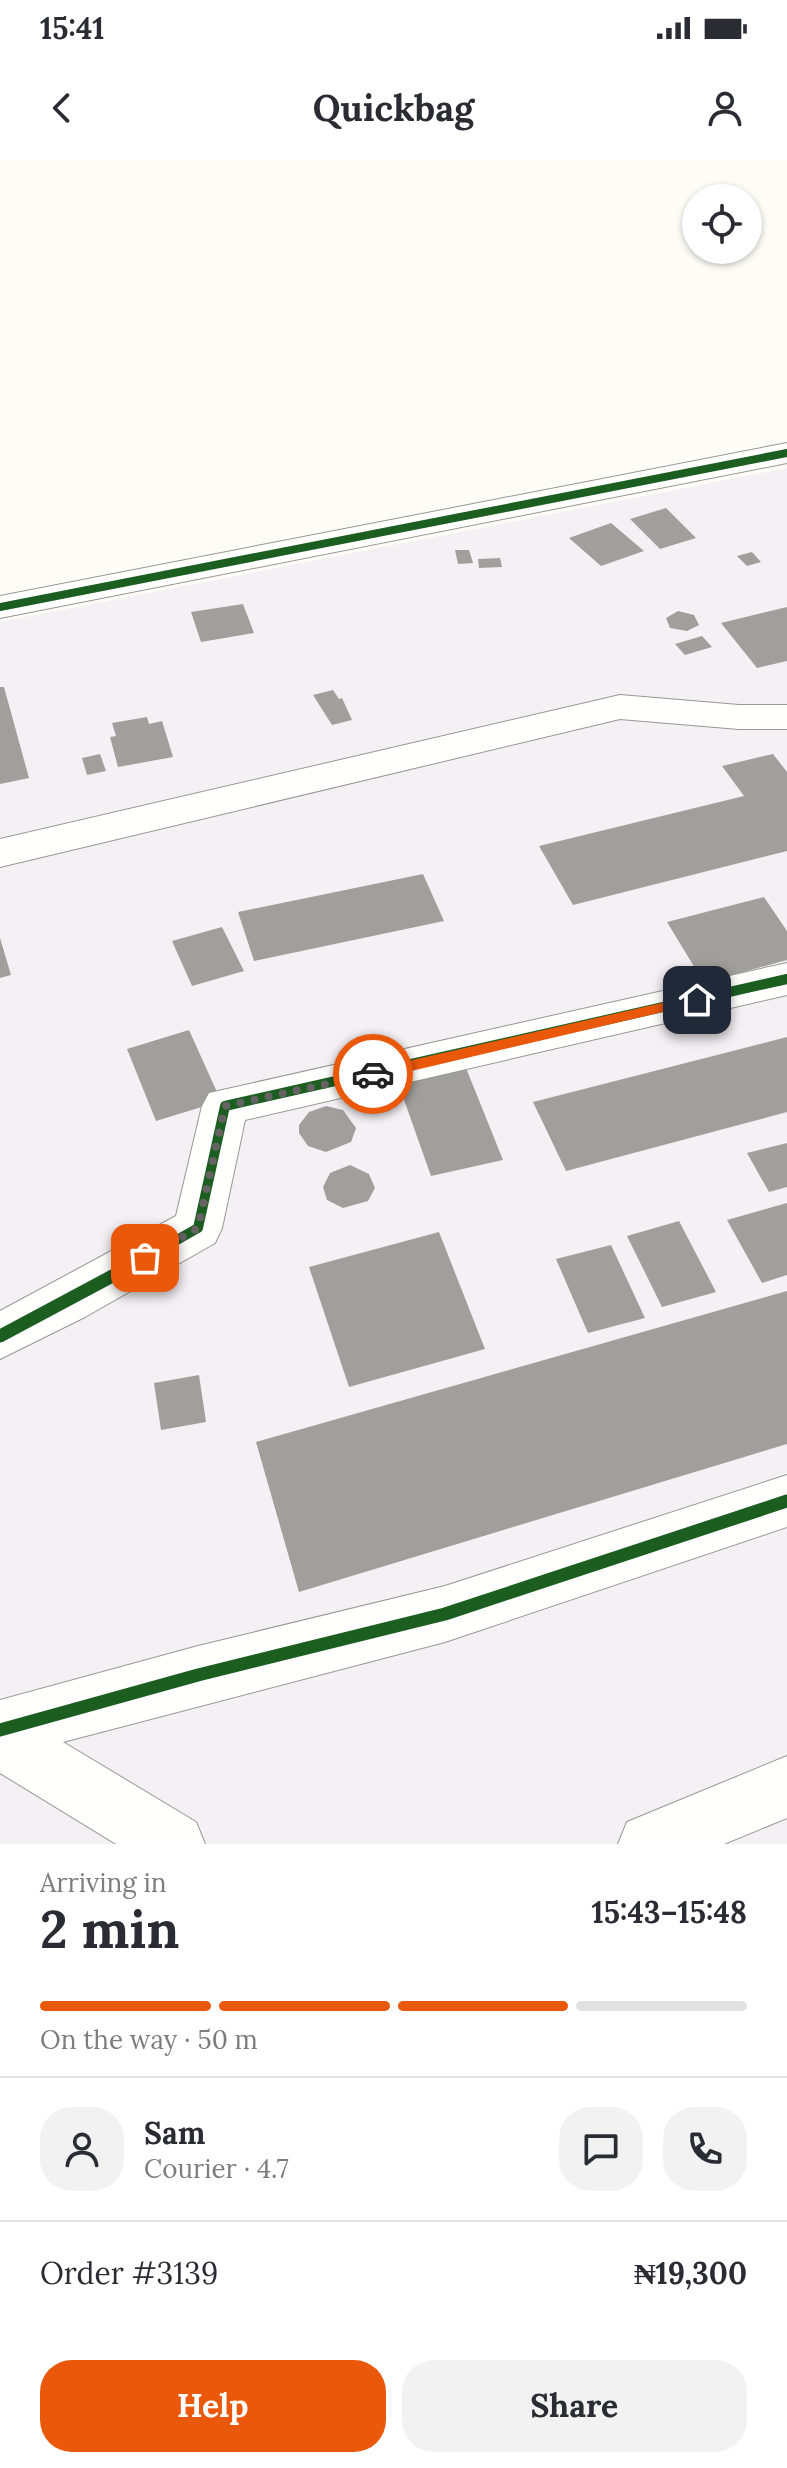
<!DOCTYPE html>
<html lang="en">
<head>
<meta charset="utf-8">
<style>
  :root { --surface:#fff; --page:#f2f2f3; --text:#2b2b33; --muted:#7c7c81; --line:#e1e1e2; --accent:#ea580c }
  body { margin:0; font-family:Lora,serif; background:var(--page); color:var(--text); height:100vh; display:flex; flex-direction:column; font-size:30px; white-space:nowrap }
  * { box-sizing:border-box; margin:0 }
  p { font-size:26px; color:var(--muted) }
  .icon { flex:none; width:44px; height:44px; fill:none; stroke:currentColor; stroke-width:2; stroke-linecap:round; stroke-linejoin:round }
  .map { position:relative; height:1684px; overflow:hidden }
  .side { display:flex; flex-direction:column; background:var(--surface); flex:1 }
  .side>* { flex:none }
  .fabs { position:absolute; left:682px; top:24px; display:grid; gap:16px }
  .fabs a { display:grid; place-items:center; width:80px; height:80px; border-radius:50%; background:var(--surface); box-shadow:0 2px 6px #0004; font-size:40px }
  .pin { position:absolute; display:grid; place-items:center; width:68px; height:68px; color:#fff; margin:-34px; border-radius:16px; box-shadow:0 4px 12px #0006 }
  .courier { position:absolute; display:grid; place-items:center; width:80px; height:80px; margin:-40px; border:6px solid #ea580c; border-radius:50%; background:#fff; color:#222; box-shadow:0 2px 10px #0007 }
  .overview em { font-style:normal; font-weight:800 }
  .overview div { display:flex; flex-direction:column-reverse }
  .overview { display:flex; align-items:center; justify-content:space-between; height:136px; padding:0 40px }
  h1 { font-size:52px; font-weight:800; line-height:60px }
  .bar { display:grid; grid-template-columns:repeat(4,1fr); gap:12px 8px; align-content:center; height:96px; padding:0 40px }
  .bar i { height:10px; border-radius:6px; background:var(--line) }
  .bar .active { background:var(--accent) }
  .bar p { grid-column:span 4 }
  .line { display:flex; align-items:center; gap:20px; padding:0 40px; border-top:2px solid var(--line) }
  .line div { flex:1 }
  .round { display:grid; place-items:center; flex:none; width:84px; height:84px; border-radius:32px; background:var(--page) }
  .button { display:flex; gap:16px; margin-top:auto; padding:16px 40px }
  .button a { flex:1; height:92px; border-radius:32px; background:var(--accent); color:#fff; font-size:32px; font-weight:800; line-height:92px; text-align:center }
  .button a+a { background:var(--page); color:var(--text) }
  .status { display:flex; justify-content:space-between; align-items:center; height:56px; padding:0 40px; background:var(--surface); direction:ltr }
  .status svg { height:22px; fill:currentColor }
  header { display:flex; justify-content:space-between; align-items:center; height:104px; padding:0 40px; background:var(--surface); font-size:36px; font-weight:800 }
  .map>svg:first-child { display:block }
  .industrial { fill:#f5f0f3 }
  .building { fill:#a19f9c }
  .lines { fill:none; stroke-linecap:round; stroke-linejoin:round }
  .minor-casing { stroke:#979795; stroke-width:2 }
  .minor { fill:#fffffe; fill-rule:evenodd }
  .cycleway-far2-casing { stroke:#fff; stroke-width:12 }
  .cycleway-far1-casing { stroke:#fff; stroke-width:15 }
  .cycleway-casing { stroke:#fff; stroke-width:18 }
  .cycleway-far2 { stroke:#1b5e20; stroke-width:8 }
  .cycleway-far1 { stroke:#1b5e20; stroke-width:10 }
  .cycleway { stroke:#1b5e20; stroke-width:13 }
  .route { fill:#ea580c }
  .done { stroke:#646362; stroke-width:8; stroke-dasharray:0 14.4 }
</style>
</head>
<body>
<div class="status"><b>15:41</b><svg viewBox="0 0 49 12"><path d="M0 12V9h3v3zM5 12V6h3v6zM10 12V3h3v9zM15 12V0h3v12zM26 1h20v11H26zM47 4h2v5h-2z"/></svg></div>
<header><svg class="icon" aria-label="back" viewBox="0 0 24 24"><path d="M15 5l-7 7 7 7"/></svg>Quickbag<svg class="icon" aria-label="person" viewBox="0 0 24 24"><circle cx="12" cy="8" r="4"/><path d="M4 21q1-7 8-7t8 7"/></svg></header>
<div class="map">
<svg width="787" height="1684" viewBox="0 0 787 1684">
  <rect width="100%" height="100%" fill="#fdfcf7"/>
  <!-- industrial -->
  <path class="industrial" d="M787,308V1684H0V462Z"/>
  <!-- building -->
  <path class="building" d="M666,348L696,378L660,389L630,359Z
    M611,363L644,391L601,406L569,378Z
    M455,390H469L473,403L458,404Z
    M752,392L761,402L747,406L737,396Z
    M500,398L502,407L479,408L478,399Z
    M243,444L254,473L201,482L191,452Z
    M787,447V501L757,508L721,463Z
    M678,451L694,455L699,465L687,471L670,468L666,458Z
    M702,476L712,487L685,495L675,484Z
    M0,527H4L29,618L0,624Z
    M333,530L339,539L342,538L352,560L332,565L313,535Z
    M147,557L149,564L162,561L173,597L118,607L110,577L116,576L112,563Z
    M100,594L106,611L87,615L82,598Z
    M773,594L787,612V691L573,745L539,686L744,636L722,606Z
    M423,714L444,761L254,801L238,752Z
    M764,737L787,771V800L704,823L667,762Z
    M222,767L244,811L192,826L172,781Z
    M0,778L11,815L0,818Z
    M189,870L221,941L156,961L127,889Z
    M787,877V952L566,1011L533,942Z
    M466,908L503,1000L431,1016L398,923Z
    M326,946L343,950L356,968L351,982L326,992L308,986L299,973V965L309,952Z
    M787,983V1027L769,1032L747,993Z
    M350,1005L369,1014L375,1028L368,1041L343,1048L327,1040L323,1027L330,1013Z
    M787,1043V1115L762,1123L727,1060Z
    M679,1061L716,1132L662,1147L627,1076Z
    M439,1072L485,1189L349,1227L309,1107Z
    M611,1085L645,1158L588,1173L556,1099Z
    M787,1131V1284L299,1432L256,1282Z
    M199,1215L206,1262L161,1270L154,1223Z"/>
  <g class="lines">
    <defs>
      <path id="minor" d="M787,283V303L0,458V436Z
        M620,535L739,545H787V569H739L620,559L0,707V679Z
        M787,803V835L245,960L222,1068L215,1083L85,1157L0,1199V1151L176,1056L202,946L209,933Z
        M787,1315V1367L445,1482L63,1582L196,1662L205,1684H116L0,1613V1540L198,1486L445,1426Z
        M787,1596V1658L724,1684H618L627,1662Z"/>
    </defs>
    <!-- minor casing -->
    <use href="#minor" class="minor-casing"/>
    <!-- minor -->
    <use href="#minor" class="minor"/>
    <defs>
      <path id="cycleway-far2" d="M0,447L787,293"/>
      <path id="cycleway-far1" d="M115,1115L198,1068L225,946L787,819"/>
      <path id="cycleway" d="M0,1176L118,1113
        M0,1570L198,1515L445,1454L787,1341"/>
    </defs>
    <!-- cycleway-far2 casing -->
    <use href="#cycleway-far2" class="cycleway-far2-casing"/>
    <!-- cycleway-far1 casing -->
    <use href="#cycleway-far1" class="cycleway-far1-casing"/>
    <!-- cycleway casing -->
    <use href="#cycleway" class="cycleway-casing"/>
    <!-- cycleway-far2 -->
    <use href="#cycleway-far2" class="cycleway-far2"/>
    <!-- cycleway-far1 -->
    <use href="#cycleway-far1" class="cycleway-far1"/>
    <!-- cycleway -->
    <use href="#cycleway" class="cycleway"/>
  </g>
  <!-- route -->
  <path class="route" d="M697,835L701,837V843L373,920L366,914L373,909Z"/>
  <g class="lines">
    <!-- done -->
    <path class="done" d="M145,1098L198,1068L225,946L373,914"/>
  </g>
</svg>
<div class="fabs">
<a><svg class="icon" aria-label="locate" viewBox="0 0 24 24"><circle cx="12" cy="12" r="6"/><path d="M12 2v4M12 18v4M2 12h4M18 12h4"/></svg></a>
</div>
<div class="pin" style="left:145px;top:1098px;background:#ea580c"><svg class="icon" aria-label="bag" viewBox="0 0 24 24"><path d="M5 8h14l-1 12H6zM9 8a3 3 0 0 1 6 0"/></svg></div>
<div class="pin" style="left:697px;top:840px;background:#1f2937"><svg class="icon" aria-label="home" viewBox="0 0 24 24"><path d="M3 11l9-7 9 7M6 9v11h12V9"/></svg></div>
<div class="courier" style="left:373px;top:914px"><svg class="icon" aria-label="car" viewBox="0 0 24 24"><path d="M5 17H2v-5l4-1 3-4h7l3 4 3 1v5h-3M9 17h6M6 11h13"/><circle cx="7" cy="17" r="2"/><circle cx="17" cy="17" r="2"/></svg></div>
</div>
<section class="side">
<div class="overview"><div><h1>2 min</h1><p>Arriving in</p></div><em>15:43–15:48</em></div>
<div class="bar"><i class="active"></i><i class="active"></i><i class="active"></i><i></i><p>On the way · 50 m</p></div>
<div class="line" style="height:144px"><a class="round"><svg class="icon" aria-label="person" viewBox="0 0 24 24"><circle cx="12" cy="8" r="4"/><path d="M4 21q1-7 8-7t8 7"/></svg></a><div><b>Sam</b><p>Courier · 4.7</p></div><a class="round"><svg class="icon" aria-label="chat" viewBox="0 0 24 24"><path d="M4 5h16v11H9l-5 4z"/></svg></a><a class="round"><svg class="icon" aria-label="phone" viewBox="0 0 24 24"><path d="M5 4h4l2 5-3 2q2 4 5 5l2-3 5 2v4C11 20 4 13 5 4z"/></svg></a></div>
<div class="line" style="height:104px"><div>Order #3139</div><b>₦19,300</b></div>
<div class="button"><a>Help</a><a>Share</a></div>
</section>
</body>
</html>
